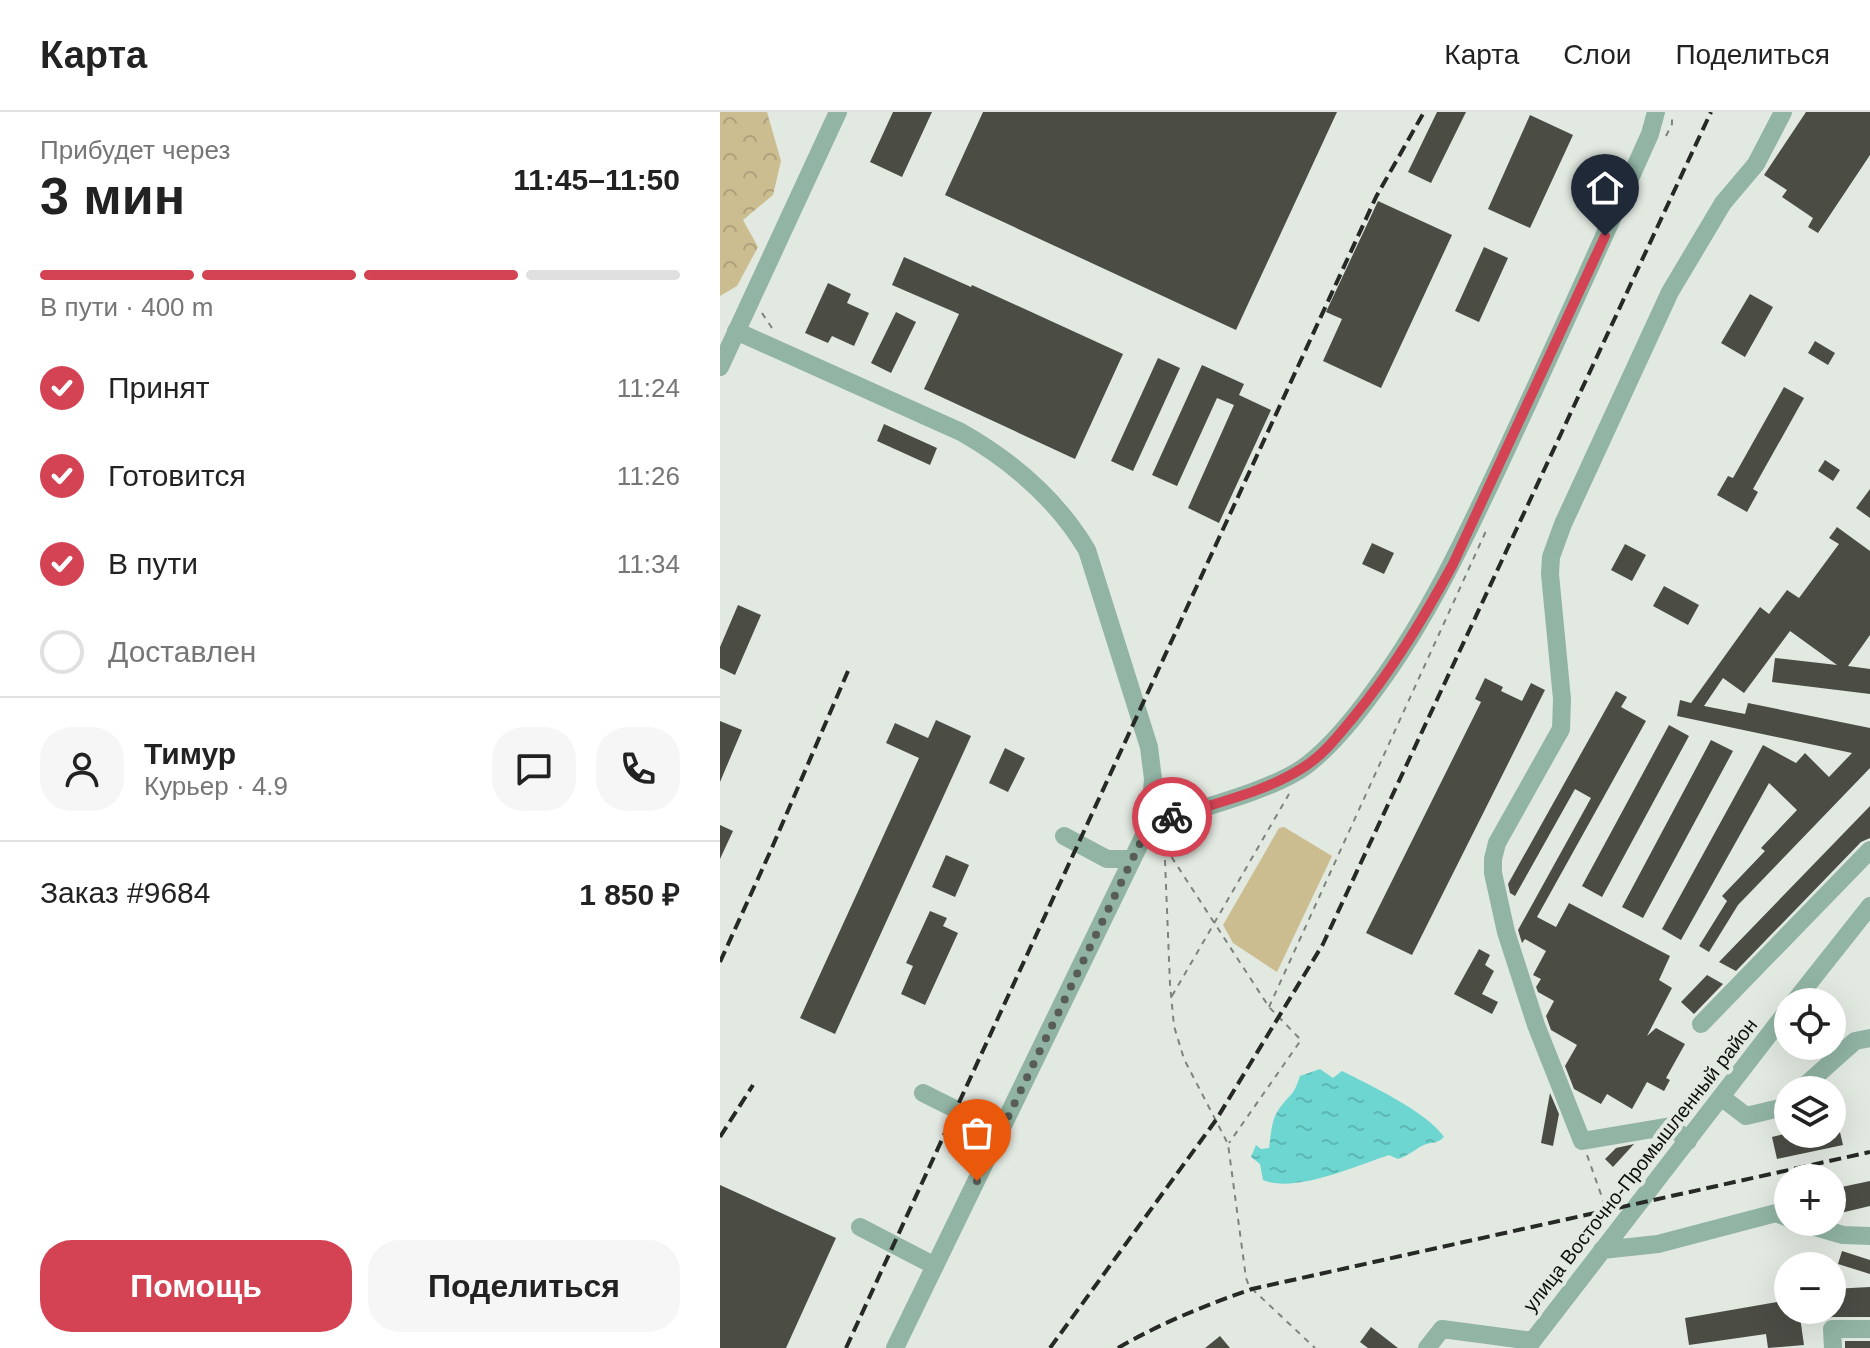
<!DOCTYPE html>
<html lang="ru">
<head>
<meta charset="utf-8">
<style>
  :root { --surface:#fff; --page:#f6f6f6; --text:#222; --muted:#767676; --line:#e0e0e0; --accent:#d44354 }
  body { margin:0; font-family:Arial,sans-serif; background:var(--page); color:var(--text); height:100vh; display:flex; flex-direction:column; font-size:30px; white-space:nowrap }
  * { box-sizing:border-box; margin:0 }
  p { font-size:26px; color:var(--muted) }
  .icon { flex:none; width:44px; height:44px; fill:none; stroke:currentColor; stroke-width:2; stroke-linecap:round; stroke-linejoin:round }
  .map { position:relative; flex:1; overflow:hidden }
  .sheet { display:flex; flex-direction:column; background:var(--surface); width:720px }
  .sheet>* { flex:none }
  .controls { position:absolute; left:1054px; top:876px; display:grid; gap:16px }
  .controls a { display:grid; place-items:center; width:72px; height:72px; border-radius:50%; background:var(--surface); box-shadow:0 8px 32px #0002; font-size:40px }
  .pin { position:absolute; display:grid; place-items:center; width:68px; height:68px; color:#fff; margin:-82px -34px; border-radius:50% 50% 50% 0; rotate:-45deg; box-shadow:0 0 8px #0007 }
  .pin .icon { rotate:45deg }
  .courier { position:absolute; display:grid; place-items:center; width:80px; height:80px; margin:-40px; border:6px solid #d44354; border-radius:50%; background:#fff; color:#222; box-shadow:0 2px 10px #0007 }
  .summary em { font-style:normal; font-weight:800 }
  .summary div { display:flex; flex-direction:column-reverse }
  .summary { display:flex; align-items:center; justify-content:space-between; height:136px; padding:0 40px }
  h1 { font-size:52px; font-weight:800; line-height:60px }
  .bar { display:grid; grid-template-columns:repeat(4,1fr); gap:12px 8px; align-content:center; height:96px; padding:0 40px }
  .bar i { height:10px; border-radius:6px; background:var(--line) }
  .bar .current { background:var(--accent) }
  .bar p { grid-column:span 4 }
  .line { display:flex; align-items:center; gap:20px; padding:0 40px; border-top:2px solid var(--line) }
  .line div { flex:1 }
  .round { display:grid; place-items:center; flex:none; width:84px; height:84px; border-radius:32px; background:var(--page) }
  ol { padding:0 40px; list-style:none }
  li { display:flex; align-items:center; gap:24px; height:88px }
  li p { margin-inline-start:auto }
  li .icon { padding:8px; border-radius:50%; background:var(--accent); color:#fff; stroke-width:4 }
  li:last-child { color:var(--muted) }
  li i { width:44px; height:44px; border:4px solid var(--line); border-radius:50% }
  .primary-button { display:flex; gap:16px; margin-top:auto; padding:16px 40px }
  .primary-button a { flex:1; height:92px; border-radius:32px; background:var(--accent); color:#fff; font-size:32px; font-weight:800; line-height:92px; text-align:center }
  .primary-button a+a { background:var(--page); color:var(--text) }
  header { display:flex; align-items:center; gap:48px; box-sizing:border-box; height:112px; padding:0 40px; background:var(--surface); border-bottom:2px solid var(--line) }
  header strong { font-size:38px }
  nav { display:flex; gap:44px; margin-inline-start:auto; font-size:28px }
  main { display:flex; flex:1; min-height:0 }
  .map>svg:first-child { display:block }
  .green { fill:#ccbd91 }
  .forest { fill:url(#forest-crowns) }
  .water { fill:url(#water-ripples) }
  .building { fill:#4b4d45 }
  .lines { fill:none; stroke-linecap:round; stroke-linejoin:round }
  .path { stroke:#7e837d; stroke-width:2; stroke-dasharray:6 6; stroke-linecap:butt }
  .minor { stroke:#91b4a4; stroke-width:18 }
  .rail { stroke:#272926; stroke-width:4; stroke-dasharray:12 6; stroke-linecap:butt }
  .done { stroke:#595d58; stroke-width:8; stroke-dasharray:0 14.4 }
  .route { stroke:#d44354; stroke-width:10 }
  .labels { text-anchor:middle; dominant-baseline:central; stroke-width:8; stroke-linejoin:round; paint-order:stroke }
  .street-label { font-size:20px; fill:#0f110e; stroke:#e2e9e1 }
</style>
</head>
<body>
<header>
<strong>Карта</strong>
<nav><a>Карта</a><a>Слои</a><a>Поделиться</a></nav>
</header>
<main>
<section class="sheet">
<div class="summary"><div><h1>3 мин</h1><p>Прибудет через</p></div><em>11:45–11:50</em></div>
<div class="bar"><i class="current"></i><i class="current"></i><i class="current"></i><i></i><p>В пути · 400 m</p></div>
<ol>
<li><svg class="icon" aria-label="check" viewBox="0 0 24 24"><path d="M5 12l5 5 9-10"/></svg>Принят<p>11:24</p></li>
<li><svg class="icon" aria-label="check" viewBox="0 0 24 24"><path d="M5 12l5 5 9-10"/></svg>Готовится<p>11:26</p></li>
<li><svg class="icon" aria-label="check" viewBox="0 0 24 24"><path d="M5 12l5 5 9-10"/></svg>В пути<p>11:34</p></li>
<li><i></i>Доставлен</li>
</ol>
<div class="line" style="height:144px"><a class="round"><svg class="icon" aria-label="person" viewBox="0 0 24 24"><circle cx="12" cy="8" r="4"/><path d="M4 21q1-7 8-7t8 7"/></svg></a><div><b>Тимур</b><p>Курьер · 4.9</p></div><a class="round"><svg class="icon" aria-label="chat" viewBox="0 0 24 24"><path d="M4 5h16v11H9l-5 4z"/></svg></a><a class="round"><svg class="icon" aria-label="phone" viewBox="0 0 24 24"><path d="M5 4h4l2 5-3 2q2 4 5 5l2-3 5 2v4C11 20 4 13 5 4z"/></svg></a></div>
<div class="line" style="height:104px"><div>Заказ #9684</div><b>1 850 ₽</b></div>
<div class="primary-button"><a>Помощь</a><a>Поделиться</a></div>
</section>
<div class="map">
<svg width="1150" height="1236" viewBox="0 0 1150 1236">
  <defs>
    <pattern id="forest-crowns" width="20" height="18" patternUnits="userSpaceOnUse" patternTransform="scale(2)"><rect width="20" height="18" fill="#ccbd91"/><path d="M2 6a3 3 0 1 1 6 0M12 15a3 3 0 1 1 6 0" fill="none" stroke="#aea17c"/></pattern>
    <pattern id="water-ripples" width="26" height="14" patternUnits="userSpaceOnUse" patternTransform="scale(2)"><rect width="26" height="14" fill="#6dd6d1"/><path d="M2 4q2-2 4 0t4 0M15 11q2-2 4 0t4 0" fill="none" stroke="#5db7b2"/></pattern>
  </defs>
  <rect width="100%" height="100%" fill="#e2e9e1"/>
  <!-- green -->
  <path class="green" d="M564,715L612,744L557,860L513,831L503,813L559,716Z"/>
  <!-- forest -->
  <path class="forest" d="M0,0H47L61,49L53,83L23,108L38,135L17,174L0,184Z"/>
  <!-- water -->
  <path class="water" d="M600,957L613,966L622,959C650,973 707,1000 724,1025C716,1033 713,1029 704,1033C695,1037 690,1043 678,1047L669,1043C638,1053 574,1082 543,1068L540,1052L531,1045L536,1033L541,1037L549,1036C551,1023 551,1008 559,997C570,981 573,986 580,964Z"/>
  <!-- building -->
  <path class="building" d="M173,0H212L182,65L150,50Z
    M263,0H617L516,218L225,83Z
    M717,0H746L711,71L688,60Z
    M1086,0H1150V43L1098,121L1088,115L1093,106L1062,85L1067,78L1044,63Z
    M810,3L853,23L810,116L768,97Z
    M658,89L732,123L661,276L603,249L622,207L606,200Z
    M764,135L788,146L759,210L735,199Z
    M184,145L251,175L252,173L403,242L355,347L204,277L239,202L172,173Z
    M108,171L131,182L127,191L149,201L134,234L112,224L108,231L85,221Z
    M1030,182L1053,195L1025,245L1001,231Z
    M176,200L196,210L171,261L151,251Z
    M1095,229L1115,241L1108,253L1088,241Z
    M438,246L460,256L413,359L391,349Z
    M482,253L524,272L519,283L551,298L499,411L468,396L514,293L497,286L457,374L432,363Z
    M1064,275L1084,286L1033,377L1038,380L1027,400L997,383L1008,364L1013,366Z
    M164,312L217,336L210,353L157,329Z
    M1105,348L1120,358L1113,369L1098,359Z
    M1150,377V406L1136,396Z
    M1117,415L1150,439V523L1128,554L1150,557V582L1052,570L1055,546L1117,553L1070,519L1024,581L1003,566L984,594L1025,602L1028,591L1150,616V656L1018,793L989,840L979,834L1007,789L1002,784L1045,739L1041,736L1077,698L1049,671L961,828L942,817L1043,633L1076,651L1085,641L1109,665L1132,641L957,604L960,588L971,591L1040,495L1049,502L1067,478L1079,486L1119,432L1109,426Z
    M652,431L674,441L664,462L642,452Z
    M905,432L926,443L912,469L891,458Z
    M944,474L979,493L968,513L933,494Z
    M18,493L41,503L15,563L0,556V535Z
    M765,566L783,575L781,579L802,589L811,571L825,578L692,843L646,821L761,590L755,587Z
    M896,579L907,585L901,595L926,609L817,805L836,815L849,791L950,844L939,868L952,876L927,924L936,916L965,932L946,966L950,968L944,979L927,970L912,997L887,982L881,992L854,977L845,954L857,933L831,918L826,904L834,889L818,880L816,875L821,867L813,863L826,839L805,827L802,831L798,818L871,686L855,677L795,784L790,781L788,772Z
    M216,608L251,624L115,922L80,906L199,646L166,631L175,611L208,626Z
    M0,609L22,618L0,670Z
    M949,613L969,624L882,785L862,774Z
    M991,628L1013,639L923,806L902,795Z
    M285,636L305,646L288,680L269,671Z
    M1150,694V726L1141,730L1016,859L999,850Z
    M0,713L13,719L0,747Z
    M226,743L249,753L235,785L212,775Z
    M210,799L227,806L223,814L238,821L205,893L181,882L193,854L186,851Z
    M759,837L770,843L765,853L774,859L762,882L778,890L772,902L734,882Z
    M987,863L1003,872L974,902L961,890Z
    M830,981L839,1002L833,1034L821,1031Z
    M1112,1003H1116L1123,1033L1057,1047L1052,1025L1064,1022H1112Z
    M914,1032L893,1055L885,1047L896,1036Z
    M1150,1069V1094L1112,1103V1077Z
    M0,1073L116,1126L66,1236H0Z
    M1122,1139L1150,1148V1162L1118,1152Z
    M1150,1175V1205H1112L1104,1208V1198H1112V1177Z
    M1068,1188V1198H1079L1084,1233L1048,1236L1046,1222L969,1233L965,1206Z
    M651,1215L678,1236H648L640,1230Z
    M500,1224L510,1236H485Z
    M1125,1229H1150V1236H1125Z"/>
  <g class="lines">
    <!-- path -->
    <path class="path" d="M946,24L952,12V3
      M42,201L54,219
      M444,724L450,872L454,914L464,947L508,1032L526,1166L529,1174L595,1236
      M445,735L549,895L581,928L509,1031
      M452,884L569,682
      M549,895L766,419
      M867,1043L883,1088L884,1109"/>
    <!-- minor -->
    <path class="minor" d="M16,219L241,320C292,349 336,386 367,438L429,635L433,667L429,713L175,1236
      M0,255L118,0
      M429,713C472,698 553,679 587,653C614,632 636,604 656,576C709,504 746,424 784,343C834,236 882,129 930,22L936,0
      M344,724L387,747H412
      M1074,890L1150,794
      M981,912L1150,738
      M1080,978L1135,929L1150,926
      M203,981L281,1020
      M1001,985L1026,1004L1060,996L1068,988
      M968,1029L951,1014L862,1029L816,913L786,820L773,761V747L777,731L841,617L842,587L830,462L831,445L843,412L950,180L1003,91L1036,52L1063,0
      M1078,1110L1123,1123L1150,1124
      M140,1115L215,1154
      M882,1138L938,1132L1056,1101L1068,1106
      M707,1236L722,1217L812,1229
      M807,1236L1068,898
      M1113,1236L1112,1217H1150"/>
    <!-- rail -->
    <path class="rail" d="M0,850L51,738L128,559
      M0,1025L33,973
      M126,1236L656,85L704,0
      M330,1236L496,1008L603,832L991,0
      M398,1236C441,1211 486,1193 532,1177L1150,1040"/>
  </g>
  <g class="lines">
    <!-- done -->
    <path class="done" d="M257,1069L429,713L452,705"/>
    <!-- route -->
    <path class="route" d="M452,705C495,691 546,680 584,655C603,643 618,624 632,607C672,559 703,507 733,452L885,124"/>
  </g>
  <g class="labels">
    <!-- street labels -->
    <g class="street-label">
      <text transform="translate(920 1053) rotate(-52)">улица Восточно-Промышленный район</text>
    </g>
  </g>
</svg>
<div class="controls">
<a><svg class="icon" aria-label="locate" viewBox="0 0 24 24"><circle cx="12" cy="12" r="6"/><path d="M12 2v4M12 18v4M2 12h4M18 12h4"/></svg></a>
<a><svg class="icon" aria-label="layers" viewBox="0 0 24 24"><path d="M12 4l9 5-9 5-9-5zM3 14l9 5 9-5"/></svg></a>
<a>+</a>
<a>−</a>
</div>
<div class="pin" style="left:257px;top:1069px;background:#ea580c"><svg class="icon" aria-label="bag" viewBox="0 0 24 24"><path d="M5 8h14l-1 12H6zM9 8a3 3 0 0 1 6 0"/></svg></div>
<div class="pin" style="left:885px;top:124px;background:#1f2937"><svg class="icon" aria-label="home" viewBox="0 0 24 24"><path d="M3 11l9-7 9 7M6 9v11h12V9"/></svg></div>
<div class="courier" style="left:452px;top:705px"><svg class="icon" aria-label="bike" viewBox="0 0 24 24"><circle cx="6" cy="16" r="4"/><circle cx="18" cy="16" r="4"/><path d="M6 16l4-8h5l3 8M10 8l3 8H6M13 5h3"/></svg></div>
</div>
</main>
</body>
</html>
